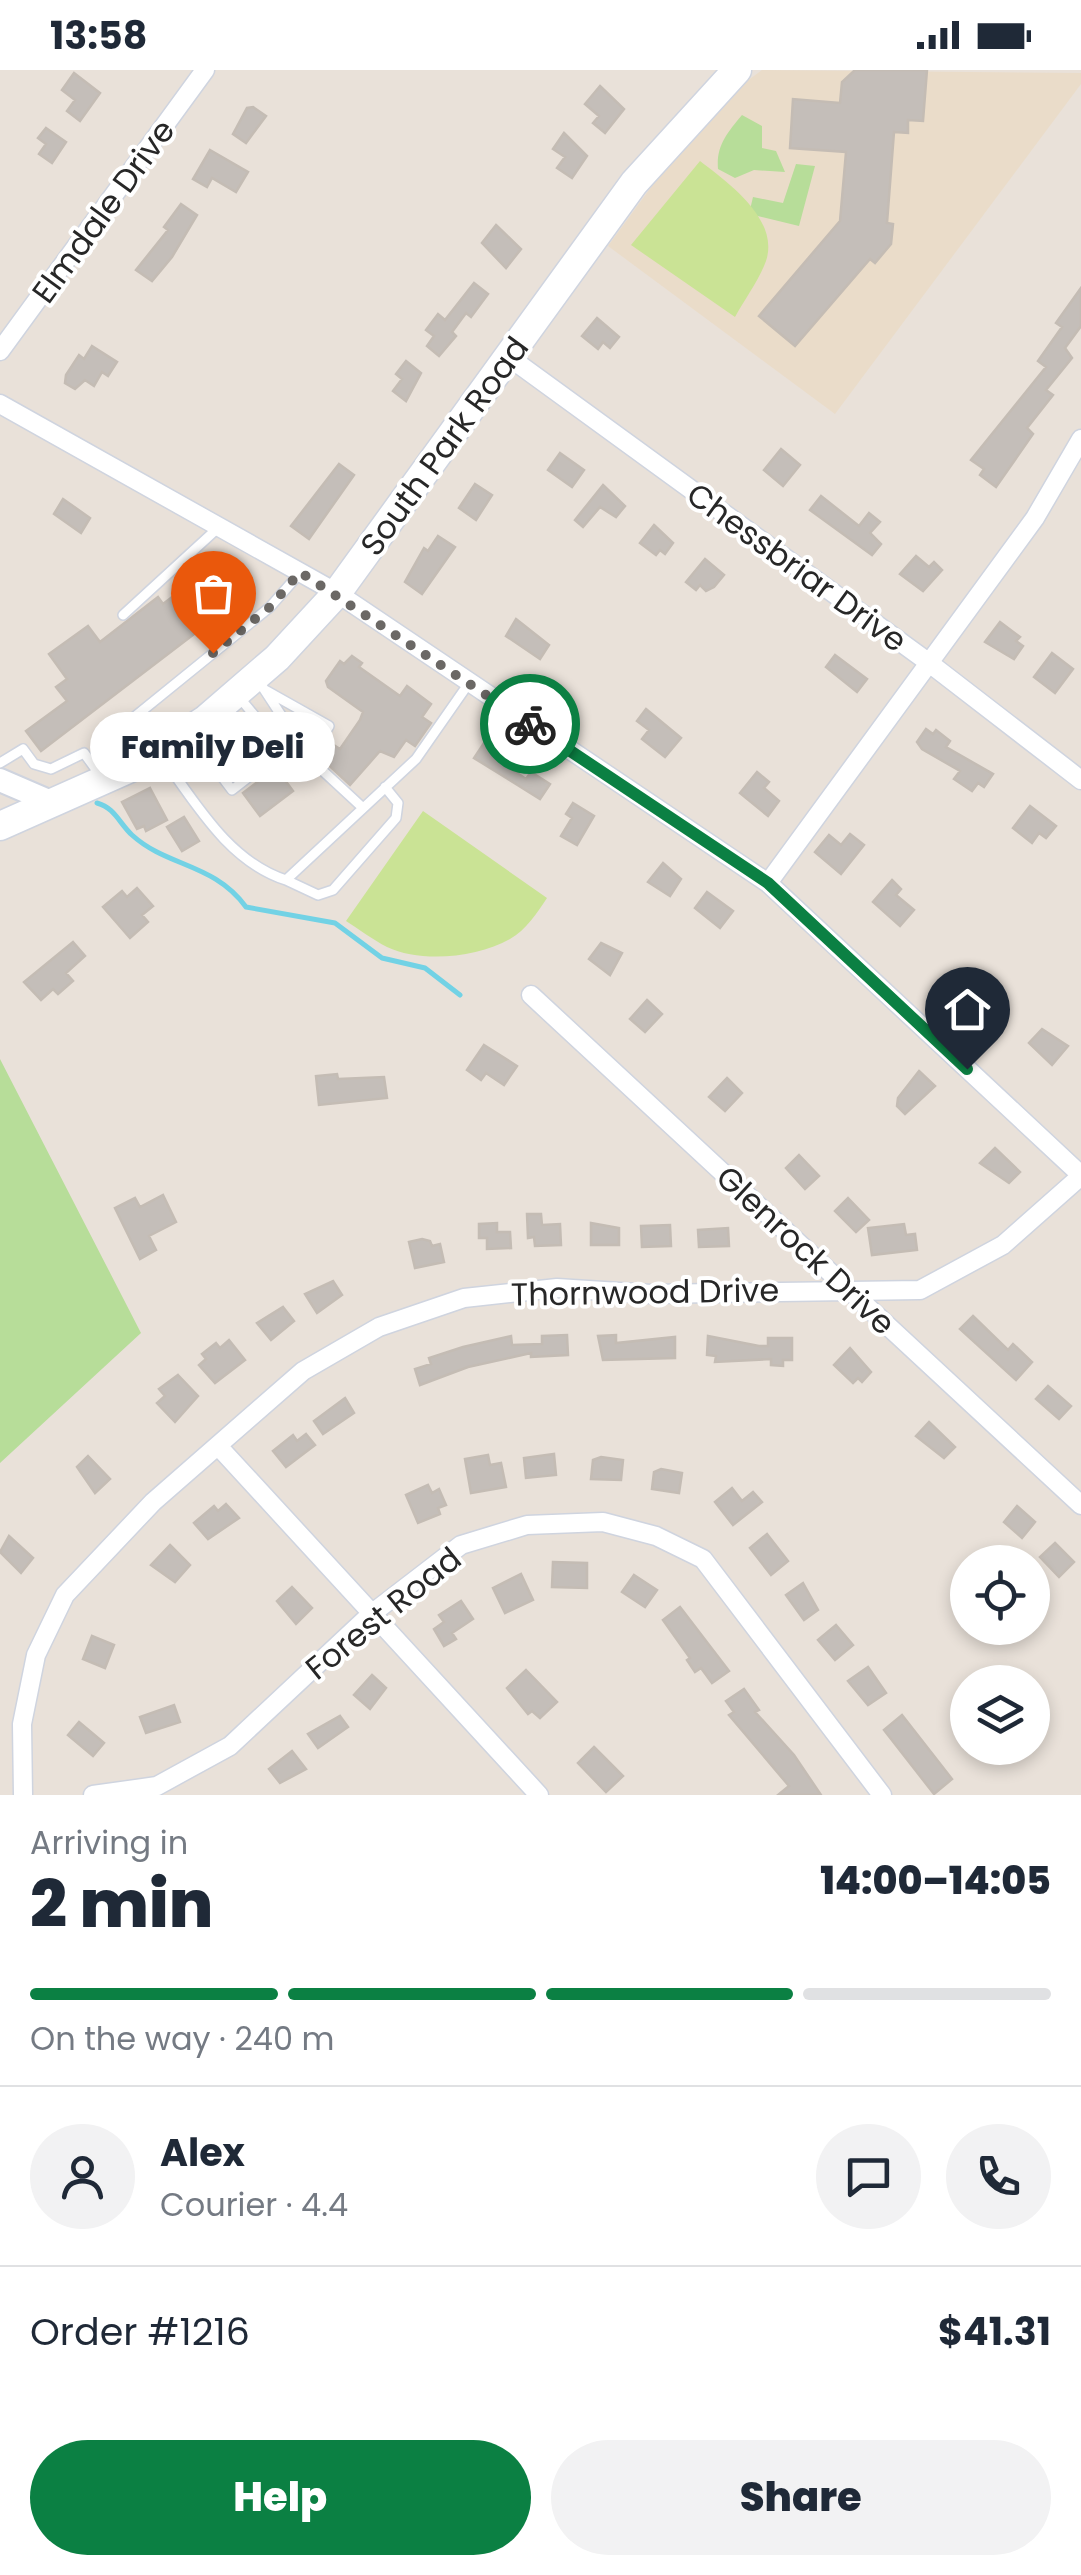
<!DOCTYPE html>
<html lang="en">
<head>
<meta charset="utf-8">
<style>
  :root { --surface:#fff; --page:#f2f2f3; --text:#1f2937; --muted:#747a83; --line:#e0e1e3; --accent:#0b8043 }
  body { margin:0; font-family:Poppins,sans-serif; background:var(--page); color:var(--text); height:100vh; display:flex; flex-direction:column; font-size:38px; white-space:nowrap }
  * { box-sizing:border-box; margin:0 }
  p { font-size:32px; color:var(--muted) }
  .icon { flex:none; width:55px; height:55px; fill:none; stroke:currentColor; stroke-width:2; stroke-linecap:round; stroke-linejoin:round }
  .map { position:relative; height:1725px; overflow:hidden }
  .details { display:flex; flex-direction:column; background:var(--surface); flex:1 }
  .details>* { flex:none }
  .fabs { position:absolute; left:950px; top:1475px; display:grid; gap:20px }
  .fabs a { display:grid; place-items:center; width:100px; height:100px; border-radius:50%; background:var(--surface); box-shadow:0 5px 15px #0003; font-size:50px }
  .pin { position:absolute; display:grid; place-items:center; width:85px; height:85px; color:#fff; margin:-102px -42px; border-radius:50% 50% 50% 0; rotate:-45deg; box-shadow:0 0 10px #0007 }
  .pin .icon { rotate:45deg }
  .courier { position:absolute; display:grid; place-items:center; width:100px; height:100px; margin:-50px; border:8px solid #0b8043; border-radius:50%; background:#fff; color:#222; box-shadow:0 2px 12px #0007 }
  .bubble { position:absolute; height:70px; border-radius:35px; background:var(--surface); box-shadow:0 5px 15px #0003; font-size:32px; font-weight:800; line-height:70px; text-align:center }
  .overview em { font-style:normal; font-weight:800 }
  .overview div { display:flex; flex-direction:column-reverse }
  .overview { display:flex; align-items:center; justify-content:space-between; height:170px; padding:0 30px }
  h1 { font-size:65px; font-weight:800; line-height:75px }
  .bar { display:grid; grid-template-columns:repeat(4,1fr); gap:15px 10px; align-content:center; height:120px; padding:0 30px }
  .bar i { height:12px; border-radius:8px; background:var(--line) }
  .bar .on { background:var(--accent) }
  .bar p { grid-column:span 4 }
  .line { display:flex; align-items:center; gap:25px; padding:0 30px; border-top:2px solid var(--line) }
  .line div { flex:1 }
  .round { display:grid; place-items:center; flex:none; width:105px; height:105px; border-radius:52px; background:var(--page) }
  .cta { display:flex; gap:20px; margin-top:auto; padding:20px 30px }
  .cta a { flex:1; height:115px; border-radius:60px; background:var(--accent); color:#fff; font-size:40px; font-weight:800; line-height:115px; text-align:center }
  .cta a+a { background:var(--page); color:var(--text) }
  .status { display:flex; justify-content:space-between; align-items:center; height:70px; padding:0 50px; background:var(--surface); direction:ltr }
  .status svg { height:28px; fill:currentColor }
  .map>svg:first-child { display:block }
  .education { fill:#eadcc9 }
  .green { fill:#b7dd99 }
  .pitch { fill:#cae395 }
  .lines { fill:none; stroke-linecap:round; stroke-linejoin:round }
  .stream { stroke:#72d2e5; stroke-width:5 }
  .building { fill:#c4beb9; stroke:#c4bcb4; stroke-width:2.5 }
  .service-casing { stroke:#cfd4df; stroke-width:12 }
  .minor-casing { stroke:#cfd4df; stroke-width:21 }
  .tertiary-casing { stroke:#cfd4df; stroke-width:26 }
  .secondary-casing { stroke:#cfd4df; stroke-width:31 }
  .service { stroke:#fff; stroke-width:9 }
  .minor { stroke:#fff; stroke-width:18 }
  .tertiary { stroke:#fff; stroke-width:22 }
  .secondary { stroke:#fff; stroke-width:28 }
  .done { stroke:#6b6865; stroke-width:10; stroke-dasharray:0 18 }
  .route { stroke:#0b8043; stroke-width:12 }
  .labels { text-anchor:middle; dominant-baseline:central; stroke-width:8; stroke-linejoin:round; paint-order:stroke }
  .street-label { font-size:32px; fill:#272727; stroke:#fff }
</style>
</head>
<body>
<div class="status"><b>13:58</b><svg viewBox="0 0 49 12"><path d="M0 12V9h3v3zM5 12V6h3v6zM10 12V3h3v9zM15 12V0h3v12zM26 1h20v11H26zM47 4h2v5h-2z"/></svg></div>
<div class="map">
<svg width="1081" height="1725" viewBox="0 0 1081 1725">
  <rect width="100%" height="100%" fill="#e9e1d9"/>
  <!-- education -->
  <path class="education" d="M762,0L1081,3V14L835,344L608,176L671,90L739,17Z"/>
  <!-- green -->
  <path class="green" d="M742,45L762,56V78L776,81L785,102L754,100L735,108L718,99C716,76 727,63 742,45Z
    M796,94L815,96L799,156L749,144L753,127L783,133Z
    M0,989L141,1263L0,1393Z"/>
  <!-- pitch -->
  <path class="pitch" d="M700,91C727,112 780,149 766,191C759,210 745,229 735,247L631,175Z
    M423,741L547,828C537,843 526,860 510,869C476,888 421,893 387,877C373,870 359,859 346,851Z"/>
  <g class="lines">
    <!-- stream -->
    <path class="stream" d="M97,733C115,738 119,753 132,765C167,797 214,793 246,837L335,853L382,888L425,898L460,925"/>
  </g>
  <!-- building -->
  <path class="building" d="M855,0H927L923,51L908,50V63L894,62L887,153L893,154L891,174L875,193L870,189L795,276L759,246L840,151L846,82L790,78L793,29L840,33L842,12Z
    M74,3L100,23L80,51L67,41L75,30L62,20Z
    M600,16L624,39L605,63L593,53L599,46L585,34Z
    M253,37L266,46L246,73L233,64L247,38Z
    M46,58L66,72L52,93L39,84L46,74L38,68Z
    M564,63L587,86L572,108L557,98L565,87L553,79Z
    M210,80L248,102L236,122L212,108L207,117L193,109Z
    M181,134L197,145L172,187L152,211L136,200L168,160L164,157Z
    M496,155L521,179L506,198L482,173Z
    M474,213L488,224L471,247L466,243L452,262L456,266L439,286L427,276L434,266L426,260L438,244L445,250Z
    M1081,218V256L1065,278L1072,288L1046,320L1053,325L1027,358L1033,364L996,417L980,405L984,399L971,390L1046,297L1038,291L1062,257L1056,253Z
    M597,248L619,267L610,278L603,272L598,279L582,266Z
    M92,276L117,292L108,306L102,302L94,316L85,310L75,319L65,313L66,305L79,285L84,289Z
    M406,291L421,303L406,331L393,321L402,309L396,304Z
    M781,379L800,395L783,416L764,400Z
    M560,383L584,400L572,417L548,400Z
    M339,394L354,405L309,469L291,456Z
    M475,414L492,425L476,450L459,438Z
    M603,415L625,436L616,447L600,437L583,457L575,450Z
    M821,426L859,456L869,443L880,452L870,463L881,474L872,485L810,440Z
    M63,429L90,448L81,463L54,444Z
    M654,455L673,473L665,484L660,480L656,485L640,473Z
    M438,466L455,477L422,524L405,512L424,478L428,481Z
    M916,486L929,497L934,492L942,500L923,521L900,504Z
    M705,489L724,505L714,517L706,521L700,515L696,520L686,512Z
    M219,491L243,522L240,529L41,681L26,661L67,631L56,617L67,609L49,584L88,556L100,572L158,527L163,534Z
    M516,549L549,575L540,589L506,566Z
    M1000,552L1020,567L1016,571L1023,576L1014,589L985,572Z
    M1052,583L1073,599L1055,623L1034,607Z
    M835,585L867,609L857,622L826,597Z
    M352,586L362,593L359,597L400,626L407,616L431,634L422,647L431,653L415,676L406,670L394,687L380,681L350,715L321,688L332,674L340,679L360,650L363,642L328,617L326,611L340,591L344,594Z
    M646,639L681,668L665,687L642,669L649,660L637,651Z
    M253,657L264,670L227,700L217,686Z
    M926,659L933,664L936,660L950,671L946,677L993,704L984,717L978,713L972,721L954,709L960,701L922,679L917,672Z
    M486,670L506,684L501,692L526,709L531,702L550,714L540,729L474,688Z
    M276,698L293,721L260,746L243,723Z
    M757,702L769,712L764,718L779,731L768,746L740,723Z
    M150,718L167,750L146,761L144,756L137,759L122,732Z
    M573,733L594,746L577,775L561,766L572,748L566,744Z
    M1030,736L1056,756L1046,768L1039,763L1032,773L1013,758Z
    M184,747L199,771L182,781L167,757Z
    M850,764L864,775L841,804L815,782L829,765L841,775Z
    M663,793L681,809L670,826L648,812Z
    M892,810L901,819L896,825L914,840L900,856L873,832Z
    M137,818L153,836L142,845L148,852L130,868L103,837L122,821L127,827Z
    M707,822L733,841L720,858L695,838Z
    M73,872L85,886L66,903L73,911L58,924L53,919L41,930L24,912Z
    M601,873L622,883L610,905L589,889Z
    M647,930L662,944L645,962L630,949Z
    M1042,959L1068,976L1052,995L1029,973Z
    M484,975L517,996L504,1015L486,1003L481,1010L467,1000Z
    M919,1001L935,1016L905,1044L897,1036L898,1028Z
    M337,1004L338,1009L384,1007L387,1028L319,1035L316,1006Z
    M727,1008L742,1023L725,1041L709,1027Z
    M995,1078L1020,1102L1009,1113L980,1093Z
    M799,1085L819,1106L805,1119L786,1098Z
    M163,1125L176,1152L149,1166L156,1180L140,1189L115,1138L135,1128L140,1137Z
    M848,1128L869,1150L856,1162L835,1141Z
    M527,1144H541L542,1155L560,1154L561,1175L535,1176L534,1167L528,1168Z
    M497,1153V1162H510L511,1178L487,1179V1168H479V1154Z
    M591,1153L619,1158V1175H591Z
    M904,1154L906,1165L915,1164L917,1180L872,1185L868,1158Z
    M670,1155L671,1176L642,1177L641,1156Z
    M728,1158L729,1176L699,1177L698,1160Z
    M422,1169L430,1171L432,1176L440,1174L444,1192L415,1198L409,1172Z
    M333,1211L342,1225L317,1243L305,1224Z
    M283,1237L294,1251L271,1270L257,1253Z
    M973,1246L1008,1280L1013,1274L1032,1292L1016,1310L960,1259Z
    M567,1265L568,1285L531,1287V1283L468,1297L420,1315L415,1299L431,1294L429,1288L463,1277L511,1266L512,1275L542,1274V1266Z
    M616,1265V1273L675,1267V1288L603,1290L598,1266Z
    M708,1266L759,1276H768V1268H792V1290H783V1296L771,1295V1289L715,1292L716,1286L707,1285Z
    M229,1270L245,1290L215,1313L199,1295L206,1289L202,1284L216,1273L220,1278Z
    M850,1278L871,1302L862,1312L858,1308L853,1313L834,1295Z
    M178,1305L198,1326L175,1352L157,1333L165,1326L159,1319Z
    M1048,1316L1071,1336L1059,1349L1036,1329Z
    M345,1328L354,1343L323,1364L314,1351Z
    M929,1352L955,1377L944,1388L916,1366Z
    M306,1364L315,1375L286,1397L273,1381L293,1365L297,1371Z
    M554,1384L556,1405L526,1408L524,1388Z
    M488,1385L490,1395L501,1393L506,1417L471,1423L465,1389Z
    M88,1386L110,1409L95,1423L77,1397Z
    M601,1387L623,1390L621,1410L591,1409L593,1390Z
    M661,1399L682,1403L679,1423L652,1419L654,1402Z
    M428,1415L432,1423L439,1419L446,1435L438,1438L440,1444L418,1453L406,1425Z
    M732,1418L742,1431L753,1422L762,1432L733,1455L715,1432Z
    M226,1434L239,1448L208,1469L194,1453L214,1436L218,1441Z
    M1017,1436L1035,1452L1022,1468L1004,1452Z
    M767,1464L788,1491L771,1505L750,1478Z
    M9,1466L33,1488L21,1503L0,1482Z
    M1055,1473L1074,1492L1059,1507L1040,1487Z
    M170,1475L190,1495L175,1512L151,1495Z
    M553,1492L587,1493V1518L552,1517Z
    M521,1504L533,1530L505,1543L493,1518Z
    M634,1505L657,1520L645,1537L622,1522Z
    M803,1513L818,1540L804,1550L786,1525Z
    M292,1517L312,1538L296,1554L277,1531Z
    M461,1531L473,1549L452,1563L456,1569L444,1576L434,1559L444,1552L439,1545Z
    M680,1537L729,1601L712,1613L701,1598L695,1602L687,1590L690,1588L663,1550Z
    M836,1555L853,1575L835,1590L818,1570Z
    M92,1566L114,1575L105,1598L83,1589Z
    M868,1597L886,1623L868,1635L848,1611Z
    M526,1600L557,1632L540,1648L532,1641L528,1644L507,1618Z
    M372,1605L386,1618L370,1639L354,1625Z
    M744,1619L759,1640L755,1642L794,1685L821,1725H778L789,1716L729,1645L734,1642L726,1631Z
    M174,1635L180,1652L146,1663L140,1647Z
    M902,1645L952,1709L934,1724L884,1660Z
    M340,1646L348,1657L318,1678L308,1664Z
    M79,1652L104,1673L93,1686L68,1665Z
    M594,1677L623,1706L606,1722L578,1693Z
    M292,1681L306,1699L280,1713L269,1699Z"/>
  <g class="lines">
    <defs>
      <path id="service" d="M123,545L219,457
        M258,610L309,688L329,656L265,620
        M189,663L232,720L283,680L239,627
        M159,683C194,730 227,791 286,810L416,689L469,613
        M309,688L363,738
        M0,693L23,679L34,694L51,699L84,683L100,705
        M133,694L121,670L127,653L270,537L300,503
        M286,810L318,825L333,820L396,748L398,733L385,717"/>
      <path id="minor" d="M0,281L205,0
        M509,287L928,592L1081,710
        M0,334L337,523L768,813L1081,1105
        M768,813L1035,448L1081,369
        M531,925L1081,1435
        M219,1377L539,1725
        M23,1725L22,1654L36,1585L65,1525L153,1432L303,1301L379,1257L464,1228L557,1218L651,1224L920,1220L1003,1175L1081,1106
        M93,1725L157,1716L230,1676L370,1545L461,1475L527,1455L603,1452L656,1466L703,1489L882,1725"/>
      <path id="tertiary" d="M0,710L51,732"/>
      <path id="secondary" d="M0,756L135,696L205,650L277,588L337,523L634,113L737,0"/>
    </defs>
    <!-- service casing -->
    <use href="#service" class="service-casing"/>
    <!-- minor casing -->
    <use href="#minor" class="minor-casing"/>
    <!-- tertiary casing -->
    <use href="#tertiary" class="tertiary-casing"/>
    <!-- secondary casing -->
    <use href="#secondary" class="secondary-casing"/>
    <!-- service -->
    <use href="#service" class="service"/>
    <!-- minor -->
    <use href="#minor" class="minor"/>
    <!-- tertiary -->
    <use href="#tertiary" class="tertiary"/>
    <!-- secondary -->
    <use href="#secondary" class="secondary"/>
  </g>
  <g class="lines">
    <!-- done -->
    <path class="done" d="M213,583L270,537L300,502L530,654"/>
    <!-- route -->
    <path class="route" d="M530,654L768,813L967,999"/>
  </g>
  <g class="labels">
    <!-- street labels -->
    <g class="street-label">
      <text transform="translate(103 141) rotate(-54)">Elmdale Drive</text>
      <text transform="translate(444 376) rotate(-54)">South Park Road</text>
      <text transform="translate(797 497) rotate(36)">Chessbriar Drive</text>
      <text transform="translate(806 1180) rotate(43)">Glenrock Drive</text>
      <text transform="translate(645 1222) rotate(-1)">Thornwood Drive</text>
      <text transform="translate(383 1543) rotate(-39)">Forest Road</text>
    </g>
  </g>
</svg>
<div class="fabs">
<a><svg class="icon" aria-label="locate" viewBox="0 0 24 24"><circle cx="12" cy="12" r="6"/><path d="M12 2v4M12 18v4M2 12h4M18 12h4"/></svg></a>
<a><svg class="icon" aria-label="layers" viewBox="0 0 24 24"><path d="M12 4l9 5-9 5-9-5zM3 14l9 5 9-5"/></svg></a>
</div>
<div class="pin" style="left:213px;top:583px;background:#ea580c"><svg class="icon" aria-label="bag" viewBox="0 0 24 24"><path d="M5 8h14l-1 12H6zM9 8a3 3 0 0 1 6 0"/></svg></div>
<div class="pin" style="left:967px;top:999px;background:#1f2937"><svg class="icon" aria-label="home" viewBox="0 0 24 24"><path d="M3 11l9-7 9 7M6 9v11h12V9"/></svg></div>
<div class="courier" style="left:530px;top:654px"><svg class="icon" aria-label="bike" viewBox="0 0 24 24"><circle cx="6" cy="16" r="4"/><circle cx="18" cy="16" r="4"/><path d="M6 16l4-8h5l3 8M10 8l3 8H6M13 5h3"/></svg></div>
<div class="bubble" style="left:90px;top:642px;width:245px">Family Deli</div>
</div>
<section class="details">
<div class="overview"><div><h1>2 min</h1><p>Arriving in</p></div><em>14:00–14:05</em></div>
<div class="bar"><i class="on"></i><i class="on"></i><i class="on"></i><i></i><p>On the way · 240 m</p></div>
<div class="line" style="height:180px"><a class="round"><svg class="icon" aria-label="person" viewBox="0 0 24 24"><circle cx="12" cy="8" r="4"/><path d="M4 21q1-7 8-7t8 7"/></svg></a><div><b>Alex</b><p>Courier · 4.4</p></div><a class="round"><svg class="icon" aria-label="chat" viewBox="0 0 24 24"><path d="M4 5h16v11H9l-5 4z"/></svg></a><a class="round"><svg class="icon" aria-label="phone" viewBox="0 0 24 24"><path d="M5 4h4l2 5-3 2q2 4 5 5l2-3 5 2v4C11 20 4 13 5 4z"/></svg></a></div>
<div class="line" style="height:130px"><div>Order #1216</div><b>$41.31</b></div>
<div class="cta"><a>Help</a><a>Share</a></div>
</section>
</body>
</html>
